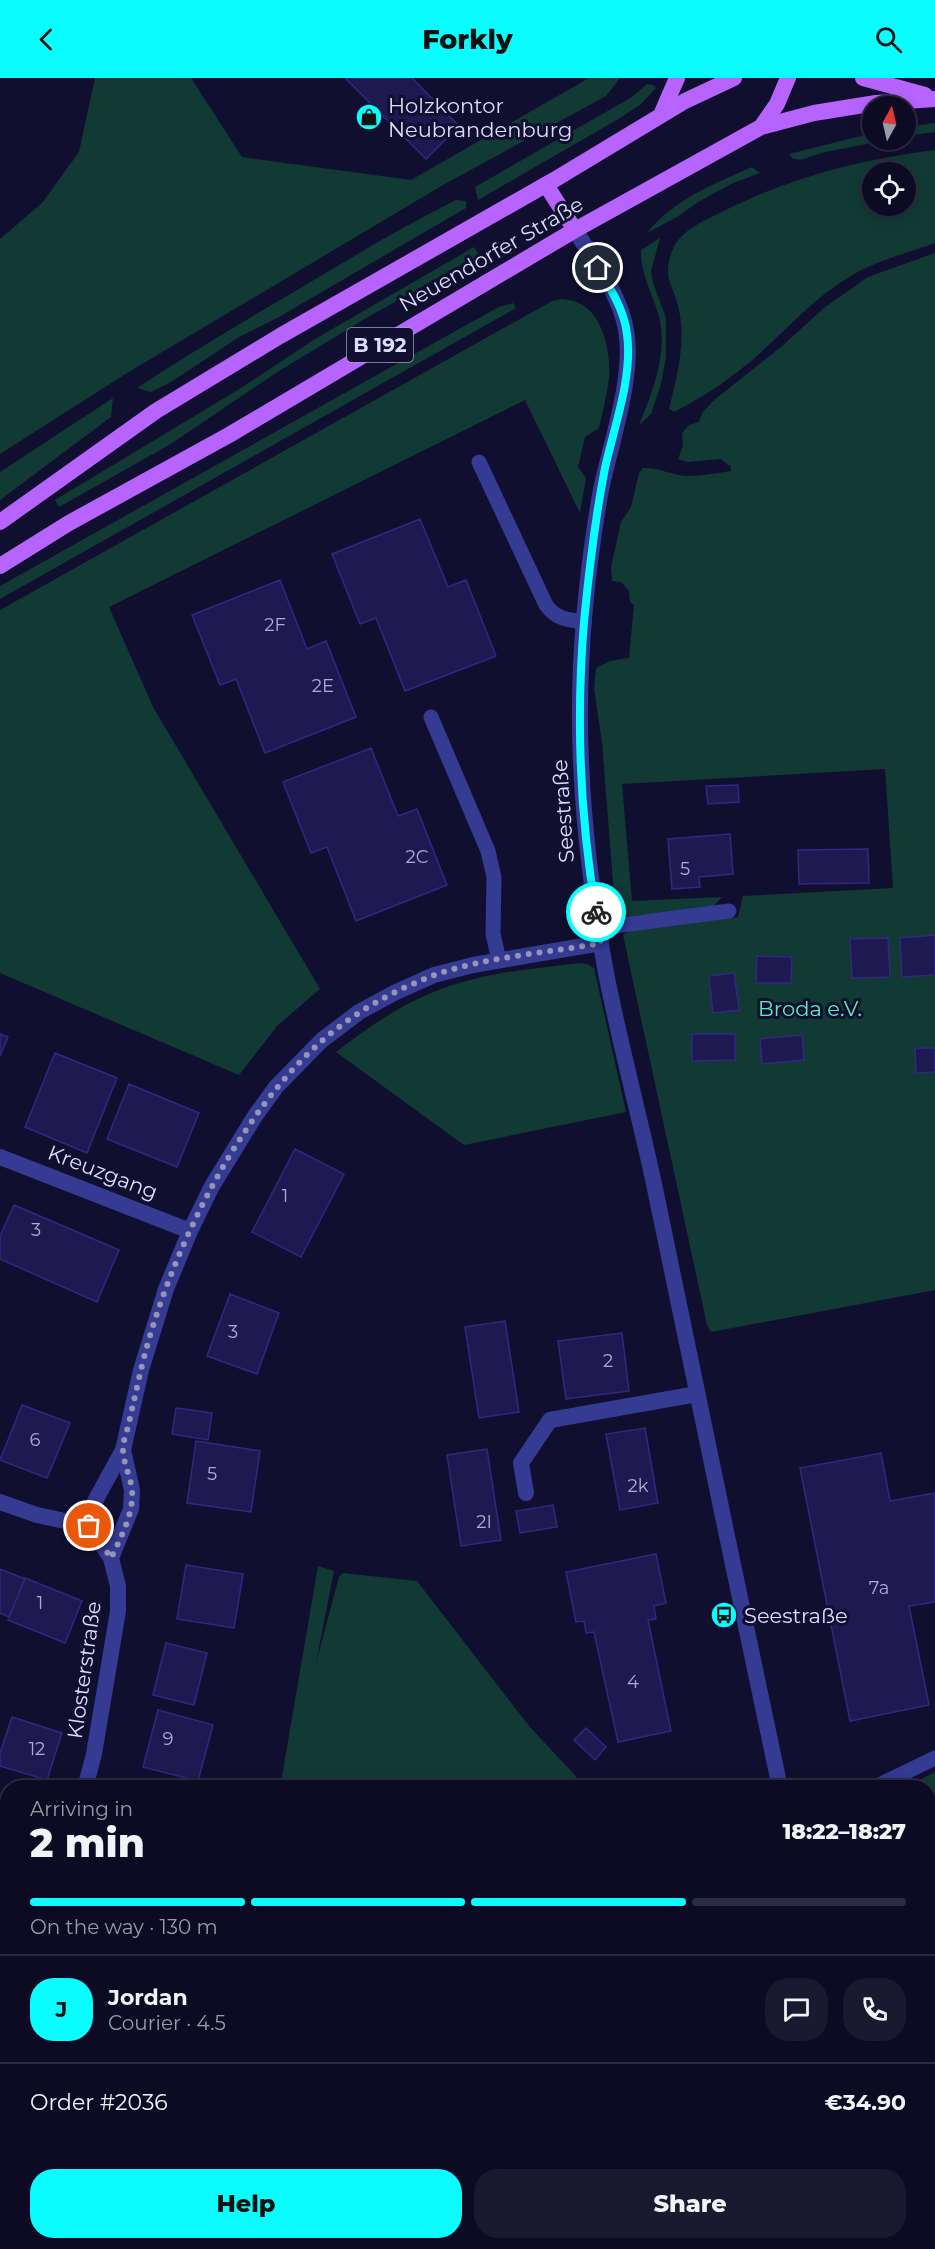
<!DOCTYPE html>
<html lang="en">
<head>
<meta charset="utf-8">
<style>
  :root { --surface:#0d0b23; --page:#1b1930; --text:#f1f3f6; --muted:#9a9ba6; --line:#2d2b41; --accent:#09fdff }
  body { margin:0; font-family:Montserrat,sans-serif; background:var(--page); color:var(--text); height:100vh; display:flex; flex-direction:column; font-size:22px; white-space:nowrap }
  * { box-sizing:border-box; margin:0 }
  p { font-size:20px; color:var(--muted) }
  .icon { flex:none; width:33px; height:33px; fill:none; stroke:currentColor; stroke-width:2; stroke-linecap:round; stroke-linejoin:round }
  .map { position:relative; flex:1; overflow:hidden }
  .drawer { position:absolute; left:0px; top:1702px; width:936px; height:470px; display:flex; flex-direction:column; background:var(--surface); border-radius:24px 24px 0 0; box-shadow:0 3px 15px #0003,0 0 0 2px var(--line) }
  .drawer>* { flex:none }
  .needle { width:39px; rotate:8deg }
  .fabs { position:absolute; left:862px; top:18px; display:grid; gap:12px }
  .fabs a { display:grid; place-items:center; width:54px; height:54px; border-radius:50%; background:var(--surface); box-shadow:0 3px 15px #0003,0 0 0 2px var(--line); font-size:30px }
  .pin { position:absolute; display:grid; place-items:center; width:51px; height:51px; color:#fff; margin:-26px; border:3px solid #fff; border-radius:50%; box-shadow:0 2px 6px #0007 }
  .courier { position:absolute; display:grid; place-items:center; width:60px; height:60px; margin:-30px; border:4px solid #09fdff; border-radius:50%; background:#fff; color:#222; box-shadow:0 2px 8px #0007 }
  .head em { font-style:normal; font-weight:800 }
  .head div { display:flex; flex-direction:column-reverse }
  .head { display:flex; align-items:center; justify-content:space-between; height:102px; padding:0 30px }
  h1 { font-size:39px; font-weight:800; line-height:45px }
  .bar { display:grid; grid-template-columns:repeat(4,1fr); gap:9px 6px; align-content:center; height:72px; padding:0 30px }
  .bar i { height:8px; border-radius:4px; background:var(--line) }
  .bar .active { background:var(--accent) }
  .bar p { grid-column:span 4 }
  .line { display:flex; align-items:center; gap:15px; padding:0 30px; border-top:2px solid var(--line) }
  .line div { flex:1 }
  .round { display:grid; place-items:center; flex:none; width:63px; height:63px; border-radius:24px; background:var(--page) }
  .button { display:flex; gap:12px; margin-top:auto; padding:12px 30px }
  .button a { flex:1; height:69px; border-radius:24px; background:var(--accent); color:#111; font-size:24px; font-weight:800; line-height:69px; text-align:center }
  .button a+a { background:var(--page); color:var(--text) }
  header { display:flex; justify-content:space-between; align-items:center; height:78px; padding:0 30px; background:var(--accent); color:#111; font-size:27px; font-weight:800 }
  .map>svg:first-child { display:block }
  .green { fill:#113a35; fill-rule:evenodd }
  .building { fill:#1f1952; stroke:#312881; stroke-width:1.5 }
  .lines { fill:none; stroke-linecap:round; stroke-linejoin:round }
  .service { stroke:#353a93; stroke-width:15 }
  .minor { stroke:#353a93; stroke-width:16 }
  .primary { stroke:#b764ff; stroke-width:16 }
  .done { stroke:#9695b6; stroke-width:6; stroke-dasharray:0 10.8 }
  .route { stroke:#09fdff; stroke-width:8 }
  .labels { text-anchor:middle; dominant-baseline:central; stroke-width:6; stroke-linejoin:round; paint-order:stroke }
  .number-label { font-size:18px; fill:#aeacd4 }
  .shield { fill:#110f2f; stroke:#a09fc1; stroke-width:1.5 }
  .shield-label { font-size:20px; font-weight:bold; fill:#deddff }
  .poi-label { font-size:21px; fill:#deddff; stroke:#110f2f; text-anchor:start }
  .street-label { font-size:21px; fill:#deddff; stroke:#110f2f }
  .park-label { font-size:21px; fill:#5aeebb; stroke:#110f2f }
</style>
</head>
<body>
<header><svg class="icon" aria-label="back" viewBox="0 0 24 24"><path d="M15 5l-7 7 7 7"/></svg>Forkly<svg class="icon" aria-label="search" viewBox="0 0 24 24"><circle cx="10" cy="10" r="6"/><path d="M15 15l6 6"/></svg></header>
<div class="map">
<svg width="935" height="2171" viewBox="0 0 935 2171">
  <rect width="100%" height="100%" fill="#110f2f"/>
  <!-- green -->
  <path class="green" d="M95,0H191L242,79L411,102L589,0H620L606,18L443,107L127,295L0,376V161L42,125L79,74Z
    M647,6L653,7L656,10L640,27L620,40L478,122L475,109L632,19Z
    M935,45V54L906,58V49Z
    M873,55V62H887L825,74L800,82L792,80L789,76Z
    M935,72V165C907,175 875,183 849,199C814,220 788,250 758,277C733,299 704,319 674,334L669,331C677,299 687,261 678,228C673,206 663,201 671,176C678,153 703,143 722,134C788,100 861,81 935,72ZM873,94H906V128H873Z
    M752,89L760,95L733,105L698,124L677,139L647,155C674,121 714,106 752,89Z
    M456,122L466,123V130L279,239L239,259L171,304L151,314L137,310C193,273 251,239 309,205C357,176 406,147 456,122Z
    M660,160L651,193L653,205L666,240V279L661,306L651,336L639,347C652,316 667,277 660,243C655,219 640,198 641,172Z
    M474,169L479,177L368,239L279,293L169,367L59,429L55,422L241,310L315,261Z
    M935,175V1212L711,1254L707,1247L623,857L629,853L738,839L743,818L893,810L885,691L622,706L632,823L722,819L712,830L630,838L619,835L615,830L602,664L594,611L596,590L610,583L629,580L634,527L630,524L629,513L621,504L612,503L611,489L621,444L631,429L639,395L643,390C657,389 672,397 687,398C701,398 717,395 731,393V389L721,381L687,384L678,381L683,368L682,355L689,347L699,344L702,335L714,322L781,269L825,229L868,199Z
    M562,221C570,222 577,223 584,228C604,241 611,277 609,300C607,316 603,333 599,350L585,359L578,389L586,400L580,435L525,322L109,529L153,629L320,911L278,947L239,997L0,895V532L552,223Z
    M513,225L516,230L0,521V508L459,251L499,229Z
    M113,320L111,339L0,422V394Z
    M579,885L587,886L594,890L626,1034L464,1067L336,974C378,941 422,913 474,901C508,892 544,890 579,885Z
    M318,1488L334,1493L316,1585L339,1499L343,1495L417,1503L529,1648L583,1706L578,1710H280Z
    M935,1694V1957L929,1958L928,1710H904Z
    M7,2106L8,2164L223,2165L220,2171H0V2113Z"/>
  <!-- building -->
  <path class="building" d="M345,0H412L459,48L426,81Z
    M420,441L448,509L466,502L496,578L405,613L376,540L360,546L332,476Z
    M280,502L307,571L326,563L356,639L265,675L236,601L220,607L192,537Z
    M371,670L398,738L417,731L447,807L356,843L327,769L311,775L283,704Z
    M738,707L739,724L708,726L706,708Z
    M730,756L733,796L699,799L700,809L672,811L668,761Z
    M868,771L869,805L799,806L798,772Z
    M935,857V897L902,899L900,860Z
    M888,860L890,899L852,900L850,861Z
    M757,878L792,879L791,905H756Z
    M734,895L739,932L713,935L709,898Z
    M0,956L8,959L0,978Z
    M692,956H735V982L692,983Z
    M802,957L804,982L762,986L760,961Z
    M915,970H935V994L916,995Z
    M55,975L117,1000L87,1075L25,1049Z
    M129,1006L199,1035L177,1089L107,1061Z
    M295,1071L344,1096L301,1179L252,1154Z
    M14,1127L119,1172L97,1224L0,1181V1158Z
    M230,1216L279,1235L257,1296L207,1278Z
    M505,1243L519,1334L479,1340L465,1249Z
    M622,1255L629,1313L566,1321L558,1263Z
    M22,1327L70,1345L47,1400L0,1382Z
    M176,1330L212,1335L208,1362L172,1356Z
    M645,1350L658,1425L620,1432L606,1356Z
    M196,1363L260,1373L251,1434L187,1425Z
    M487,1371L501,1462L461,1468L447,1377Z
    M881,1375L890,1423L935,1415V1524L909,1528L929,1627L850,1643L800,1390Z
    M553,1427L557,1449L520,1455L516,1433Z
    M656,1476L666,1525L654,1528L656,1541L648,1542L671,1653L618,1664L594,1554L586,1555L584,1543L576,1544L566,1494Z
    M186,1487L243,1496L234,1550L177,1541Z
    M0,1491L25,1501L9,1539L0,1535Z
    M25,1500L82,1523L65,1565L8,1542Z
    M166,1565L207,1575L194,1627L153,1617Z
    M158,1632L213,1647L198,1703L143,1689Z
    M12,1639L62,1655L47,1702L0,1688V1675Z
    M586,1650L606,1669L595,1682L574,1662Z
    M0,1753L8,1756L0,1777Z
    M931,1923L934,1949L928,1950V1924Z
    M276,2164H373L374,2171H281Z
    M426,2164H474L475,2171H427Z
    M536,2164H559L536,2169Z"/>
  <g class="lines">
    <!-- service -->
    <path class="service" d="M479,384L546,527C556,541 567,542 584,544
      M431,639L488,773L494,799L493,856L499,882
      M599,850L729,833
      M873,1710L935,1680"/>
    <!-- minor -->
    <path class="minor" d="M575,152C594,183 620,216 626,252C635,299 609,369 600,417C587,493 579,571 580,648C581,731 591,814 606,895C620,966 639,1036 654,1106C696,1307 737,1509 780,1710
      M0,1079L190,1153
      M526,1415L521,1385L550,1342L697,1316
      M0,1424L37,1437L89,1448
      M111,1480L131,1431L132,1412L123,1372
      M85,1710L94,1676L118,1533V1508L111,1480L89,1448L95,1423L123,1372L141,1292L166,1211L190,1153L212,1108L255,1038L276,1009L322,962L359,934L394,915L434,897L473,887L601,865
      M0,1887L8,1879
      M879,2164L880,2171
      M748,2171L780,2164"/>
    <!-- primary -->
    <path class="primary" d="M863,0L925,17
      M661,37L677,0
      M761,49L777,26L788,0
      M546,107L575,152
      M0,444L156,333L280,258L554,102L685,23L734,0
      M0,488L69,445L229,357L575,152L761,49L814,35L876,25L935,21"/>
  </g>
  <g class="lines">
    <!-- done -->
    <path class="done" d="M89,1448L111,1480C121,1459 134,1436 132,1411C130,1398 123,1384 123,1371C123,1364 126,1356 128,1349C132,1331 136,1314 140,1296C165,1185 236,1037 323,962C355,934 393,913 432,898C482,879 548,875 601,865L596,834"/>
    <!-- route -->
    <path class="route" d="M596,834C580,739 576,640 584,544C589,492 595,441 605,390C614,349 633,299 627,256C624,231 610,210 598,190"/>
  </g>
  <!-- icons -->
  <defs>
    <symbol id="shop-disc" viewBox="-11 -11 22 22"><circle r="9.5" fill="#09fdff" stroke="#110f2f"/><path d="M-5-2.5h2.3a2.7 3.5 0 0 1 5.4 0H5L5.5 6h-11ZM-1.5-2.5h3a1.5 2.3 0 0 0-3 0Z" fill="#111"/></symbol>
    <symbol id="bus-disc" viewBox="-11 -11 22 22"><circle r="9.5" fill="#09fdff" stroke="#110f2f"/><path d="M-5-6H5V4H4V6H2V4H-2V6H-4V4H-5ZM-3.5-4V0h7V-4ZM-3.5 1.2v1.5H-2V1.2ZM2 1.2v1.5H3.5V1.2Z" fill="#111"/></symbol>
  </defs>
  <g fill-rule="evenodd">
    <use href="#shop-disc" x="354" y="24" width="30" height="30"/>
    <use href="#bus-disc" x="709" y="1522" width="30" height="30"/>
  </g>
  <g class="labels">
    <!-- number labels -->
    <g class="number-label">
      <text x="275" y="547">2F</text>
      <text x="323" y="608">2E</text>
      <text x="417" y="779">2C</text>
      <text x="685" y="791">5</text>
      <text x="285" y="1118">1</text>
      <text x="36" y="1152">3</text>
      <text x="233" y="1254">3</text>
      <text x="608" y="1283">2</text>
      <text x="35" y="1362">6</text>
      <text x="212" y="1396">5</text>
      <text x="638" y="1408">2k</text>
      <text x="484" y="1444">2I</text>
      <text x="879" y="1510">7a</text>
      <text x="40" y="1525">1</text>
      <text x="633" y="1604">4</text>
      <text x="168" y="1661">9</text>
      <text x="37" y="1671">12</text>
    </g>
    <!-- shield labels -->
    <rect class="shield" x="347" y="250" width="66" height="34" rx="4.5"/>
    <g class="shield-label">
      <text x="380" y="267">B 192</text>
    </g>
    <!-- poi labels -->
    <g class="poi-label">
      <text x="388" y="27">Holzkontor<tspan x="388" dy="24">Neubrandenburg</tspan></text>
      <text x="744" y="1537">Seestraße</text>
    </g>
    <!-- street labels -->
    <g class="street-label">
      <text transform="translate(491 176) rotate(-30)">Neuendorfer Straße</text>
      <text transform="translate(563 733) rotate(-94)">Seestraße</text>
      <text transform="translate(103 1094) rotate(21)">Kreuzgang</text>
      <text transform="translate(84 1592) rotate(-82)">Klosterstraße</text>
    </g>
    <!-- park labels -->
    <g class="park-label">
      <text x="810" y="930">Broda e.V.</text>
    </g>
  </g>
</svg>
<div class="fabs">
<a><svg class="needle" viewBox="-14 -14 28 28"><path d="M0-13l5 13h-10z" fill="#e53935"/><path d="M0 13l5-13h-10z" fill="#9a9ba6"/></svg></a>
<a><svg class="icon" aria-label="locate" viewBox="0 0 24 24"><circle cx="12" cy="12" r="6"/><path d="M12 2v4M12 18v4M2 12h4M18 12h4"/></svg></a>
</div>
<div class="pin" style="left:89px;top:1448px;background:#ea580c"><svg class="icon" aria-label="bag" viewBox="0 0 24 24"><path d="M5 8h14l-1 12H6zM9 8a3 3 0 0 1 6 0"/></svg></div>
<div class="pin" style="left:598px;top:190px;background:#1f2937"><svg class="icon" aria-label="home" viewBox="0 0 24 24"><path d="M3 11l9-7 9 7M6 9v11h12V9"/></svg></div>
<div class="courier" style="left:596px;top:834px"><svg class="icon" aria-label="bike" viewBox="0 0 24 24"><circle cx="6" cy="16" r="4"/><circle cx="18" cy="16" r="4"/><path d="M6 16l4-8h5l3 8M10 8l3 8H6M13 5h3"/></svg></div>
<section class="drawer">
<div class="head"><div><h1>2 min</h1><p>Arriving in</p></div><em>18:22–18:27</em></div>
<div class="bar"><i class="active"></i><i class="active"></i><i class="active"></i><i></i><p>On the way · 130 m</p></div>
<div class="line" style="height:108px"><b class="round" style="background:var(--accent);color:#111">J</b><div><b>Jordan</b><p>Courier · 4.5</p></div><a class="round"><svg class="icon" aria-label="chat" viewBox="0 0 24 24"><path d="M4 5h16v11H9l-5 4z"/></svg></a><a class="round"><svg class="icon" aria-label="phone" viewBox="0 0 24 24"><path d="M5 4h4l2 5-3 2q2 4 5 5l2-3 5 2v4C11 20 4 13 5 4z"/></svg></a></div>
<div class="line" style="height:78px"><div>Order #2036</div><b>€34.90</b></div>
<div class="button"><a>Help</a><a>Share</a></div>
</section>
</div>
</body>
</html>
